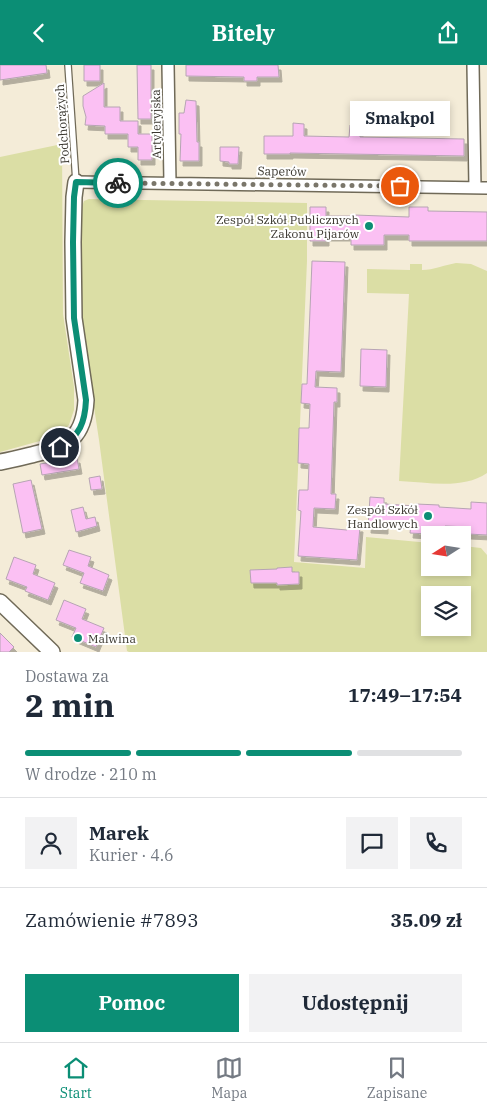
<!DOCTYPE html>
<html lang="pl">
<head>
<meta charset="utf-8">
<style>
  :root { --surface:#fff; --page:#f2f2f3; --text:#1f2937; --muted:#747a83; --line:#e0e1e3; --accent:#0b8e75 }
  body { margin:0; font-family:"IBM Plex Serif",serif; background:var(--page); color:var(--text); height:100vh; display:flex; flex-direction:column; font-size:19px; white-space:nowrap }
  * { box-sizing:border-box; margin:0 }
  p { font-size:16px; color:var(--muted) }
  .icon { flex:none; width:28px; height:28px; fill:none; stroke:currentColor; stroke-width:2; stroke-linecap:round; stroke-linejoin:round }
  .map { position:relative; height:587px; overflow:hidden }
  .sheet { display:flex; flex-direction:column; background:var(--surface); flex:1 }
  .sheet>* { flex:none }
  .needle { width:32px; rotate:258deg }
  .tools { position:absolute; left:421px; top:461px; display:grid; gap:10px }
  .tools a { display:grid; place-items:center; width:50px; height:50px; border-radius:0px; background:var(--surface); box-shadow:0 2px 8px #0003; font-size:25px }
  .pin { position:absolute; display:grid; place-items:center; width:42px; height:42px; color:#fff; margin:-21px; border:2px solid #fff; border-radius:50%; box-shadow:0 1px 5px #0007 }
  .courier { position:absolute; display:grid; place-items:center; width:50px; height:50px; margin:-25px; border:4px solid #0b8e75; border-radius:50%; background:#fff; color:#222; box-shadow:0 1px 6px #0007 }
  .bubble { position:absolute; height:35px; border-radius:0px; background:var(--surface); box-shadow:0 2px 8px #0003; font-size:16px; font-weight:700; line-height:35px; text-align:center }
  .overview em { font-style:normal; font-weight:700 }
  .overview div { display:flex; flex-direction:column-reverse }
  .overview { display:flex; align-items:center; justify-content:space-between; height:85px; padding:0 25px }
  h1 { font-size:32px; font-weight:700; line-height:38px }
  .bar { display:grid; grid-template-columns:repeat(4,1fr); gap:8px 5px; align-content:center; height:60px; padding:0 25px }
  .bar i { height:6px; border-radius:4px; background:var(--line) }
  .bar .active { background:var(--accent) }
  .bar p { grid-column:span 4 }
  .line { display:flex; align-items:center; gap:12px; padding:0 25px; border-top:1px solid var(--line) }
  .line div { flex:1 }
  .round { display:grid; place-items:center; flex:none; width:52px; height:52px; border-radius:0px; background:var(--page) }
  .action { display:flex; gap:10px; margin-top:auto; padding:10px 25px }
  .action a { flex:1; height:58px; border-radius:0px; background:var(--accent); color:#fff; font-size:20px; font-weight:700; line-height:58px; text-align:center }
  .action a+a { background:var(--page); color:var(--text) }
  header { display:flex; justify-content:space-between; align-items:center; height:65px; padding:0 25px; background:var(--accent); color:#fff; font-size:22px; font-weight:700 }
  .dock { display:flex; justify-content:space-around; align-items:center; height:70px; border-top:1px solid var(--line); background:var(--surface); font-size:14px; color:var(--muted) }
  .dock a { display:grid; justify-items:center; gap:2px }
  .dock .active { color:var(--accent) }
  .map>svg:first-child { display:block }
  .green { fill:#dbdea5; fill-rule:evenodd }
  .building { fill:#fbc0f3; stroke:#b6a4b3; filter:url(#shadow) }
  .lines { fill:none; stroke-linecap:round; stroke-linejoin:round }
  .service-casing { stroke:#706a58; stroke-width:8 }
  .minor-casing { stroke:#706a58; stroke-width:14 }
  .tertiary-casing { stroke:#706a58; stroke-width:18 }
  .service { stroke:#fff; stroke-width:5.5 }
  .minor { stroke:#fff; stroke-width:11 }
  .tertiary { stroke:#fff; stroke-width:15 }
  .done { stroke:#7a766a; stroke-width:5; stroke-dasharray:0 9 }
  .route { stroke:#0b8e75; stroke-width:6 }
  .poi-dot { fill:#0b8e75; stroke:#fff; stroke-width:2 }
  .labels { text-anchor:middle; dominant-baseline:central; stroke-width:4; stroke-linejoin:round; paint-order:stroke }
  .street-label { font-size:12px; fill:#39362e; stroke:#fff }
  .poi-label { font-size:12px; fill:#39362e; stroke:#fff; text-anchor:end }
</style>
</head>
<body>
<header><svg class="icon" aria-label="back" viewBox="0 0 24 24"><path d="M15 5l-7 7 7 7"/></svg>Bitely<svg class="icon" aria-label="share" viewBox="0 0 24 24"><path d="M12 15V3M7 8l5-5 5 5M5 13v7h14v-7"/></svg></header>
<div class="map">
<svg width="487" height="587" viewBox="0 0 487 587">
  <defs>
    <filter id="shadow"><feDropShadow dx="3" dy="5" stdDeviation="0" flood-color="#0004"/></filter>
  </defs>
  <rect width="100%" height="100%" fill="#f4ecd8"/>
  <!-- green -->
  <path class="green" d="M62,79L63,249L74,322V345L69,360L58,371L0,387V92Z
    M89,134L307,138V196L294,497L365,503L366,472L430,478V502H462L463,481L481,483L487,490V587H129L127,586L99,375L80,250L81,144L84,136ZM430,530H462V562H430Z
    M456,198L471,199L487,206V408C462,425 428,417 399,416L409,229L367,228V204L410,205V199H422V205C434,205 444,200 456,198Z"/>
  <!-- building -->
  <path class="building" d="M0,0H46L47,8L0,15Z
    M84,0H100V16H84Z
    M137,0H151V54H138Z
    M186,0H278L279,12H257V16H244V12L186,11Z
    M104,18V42H120V56H138V69H152V95H138V82H128V69H105V61L85,60L86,52L83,41V31Z
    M186,35L196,36L197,77H199V96H180L181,69H179V48H184Z
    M421,43V51H390V44Z
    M293,58L304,59V71L349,72L350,60L360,61V72L464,74V91L290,88V89H264V71H293Z
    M220,82H239L238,99H229V97L220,96Z
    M310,142H326V151H356L355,150L409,152V142H428V146L487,147V176H409V170H384V180H351V171H326V176H310Z
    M312,196L345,197L341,307L316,306L315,322L337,323V337H334L331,429H336L335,444L314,443L313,462L347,465L348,461L360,462L357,495L298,491L301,446L298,445L299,425H308L309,399L298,398L299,363H309L310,339L301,338L302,319H307Z
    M361,284L387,285L386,322L360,321Z
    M77,393L79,404L42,410L40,399Z
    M100,411L102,424L91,425L89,413Z
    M31,415L42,464L23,468L13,419Z
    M370,432L384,433V439L416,441V439L439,440V442L471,444V437L487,438V470L468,469L469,462L445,461L444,470L410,468L411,459L385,457V464L368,463Z
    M83,442L86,454L95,452L97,461L76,467L71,445Z
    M69,485L91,492L88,501L109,510L103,526L80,518L84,508L63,500Z
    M14,492L36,500L33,509L55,518L48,535L25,526L27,522L6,514Z
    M292,502V507H299V519L277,520V518H251L250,505L277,504V503Z
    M64,535L86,544L82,554L104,563L96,582L72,572L76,563L56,555Z
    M0,568L14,582L9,587H0Z"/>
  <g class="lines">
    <defs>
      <path id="service" d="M68,0L76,117"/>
      <path id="minor" d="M168,0L170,118
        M473,0L475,123
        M76,117L487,123"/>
      <path id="tertiary" d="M0,397C12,395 23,392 35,389C69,381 84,372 86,335L74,253L73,177L74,132L76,117
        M0,537L52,587"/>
    </defs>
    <!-- service casing -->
    <use href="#service" class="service-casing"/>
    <!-- minor casing -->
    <use href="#minor" class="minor-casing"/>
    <!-- tertiary casing -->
    <use href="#tertiary" class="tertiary-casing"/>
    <!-- service -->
    <use href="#service" class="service"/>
    <!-- minor -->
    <use href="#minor" class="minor"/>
    <!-- tertiary -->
    <use href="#tertiary" class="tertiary"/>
  </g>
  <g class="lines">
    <!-- done -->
    <path class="done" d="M118,118L400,121"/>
    <!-- route -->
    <path class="route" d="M60,382C80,371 85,357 86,335L74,253L73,177L74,132L76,117L118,118"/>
  </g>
  <!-- markers -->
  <g class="poi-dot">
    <circle cx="369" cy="161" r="5"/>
    <circle cx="428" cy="451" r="5"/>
    <circle cx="78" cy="573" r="5"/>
  </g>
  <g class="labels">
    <!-- street labels -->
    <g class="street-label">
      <text transform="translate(62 59) rotate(-94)">Podchorążych</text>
      <text transform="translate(156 59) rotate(-91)">Artyleryjska</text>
      <text transform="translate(282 106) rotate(1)">Saperów</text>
    </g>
    <!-- poi labels -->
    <g class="poi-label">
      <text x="359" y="154">Zespół Szkół Publicznych<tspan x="359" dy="14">Zakonu Pijarów</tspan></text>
      <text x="418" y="444">Zespół Szkół<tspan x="418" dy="14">Handlowych</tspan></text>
      <text x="88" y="573" text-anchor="start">Malwina</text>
    </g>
  </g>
</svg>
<div class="tools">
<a><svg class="needle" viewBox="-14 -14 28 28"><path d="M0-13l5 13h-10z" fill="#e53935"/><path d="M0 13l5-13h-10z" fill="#747a83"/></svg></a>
<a><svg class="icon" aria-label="layers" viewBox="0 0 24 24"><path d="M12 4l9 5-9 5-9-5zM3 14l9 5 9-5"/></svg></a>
</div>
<div class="pin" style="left:400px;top:121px;background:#ea580c"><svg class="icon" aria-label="bag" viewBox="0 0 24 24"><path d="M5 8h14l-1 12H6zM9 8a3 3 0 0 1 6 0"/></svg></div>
<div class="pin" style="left:60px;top:382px;background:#1f2937"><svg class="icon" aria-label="home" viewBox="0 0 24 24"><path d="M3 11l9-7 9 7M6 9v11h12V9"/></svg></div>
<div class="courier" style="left:118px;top:118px"><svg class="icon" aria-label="bike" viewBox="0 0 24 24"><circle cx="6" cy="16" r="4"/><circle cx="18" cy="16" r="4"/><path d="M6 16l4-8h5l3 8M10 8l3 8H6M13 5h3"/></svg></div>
<div class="bubble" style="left:350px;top:36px;width:100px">Smakpol</div>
</div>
<section class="sheet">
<div class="overview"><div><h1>2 min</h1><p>Dostawa za</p></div><em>17:49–17:54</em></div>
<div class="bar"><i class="active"></i><i class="active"></i><i class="active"></i><i></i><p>W drodze · 210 m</p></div>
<div class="line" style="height:90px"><a class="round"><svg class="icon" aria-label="person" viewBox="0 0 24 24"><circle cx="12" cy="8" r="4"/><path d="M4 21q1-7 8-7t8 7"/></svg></a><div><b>Marek</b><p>Kurier · 4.6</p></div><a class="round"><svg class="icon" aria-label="chat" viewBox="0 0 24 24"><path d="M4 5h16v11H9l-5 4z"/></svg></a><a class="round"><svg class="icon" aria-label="phone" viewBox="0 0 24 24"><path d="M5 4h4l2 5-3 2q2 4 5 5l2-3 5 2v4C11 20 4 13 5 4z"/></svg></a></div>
<div class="line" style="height:65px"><div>Zamówienie #7893</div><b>35.09 zł</b></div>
<div class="action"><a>Pomoc</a><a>Udostępnij</a></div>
</section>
<nav class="dock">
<a class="active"><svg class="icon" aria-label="home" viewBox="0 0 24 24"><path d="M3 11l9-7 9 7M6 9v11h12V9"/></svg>Start</a>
<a><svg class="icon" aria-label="map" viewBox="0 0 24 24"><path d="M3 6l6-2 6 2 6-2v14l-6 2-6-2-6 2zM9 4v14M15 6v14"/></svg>Mapa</a>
<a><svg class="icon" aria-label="saved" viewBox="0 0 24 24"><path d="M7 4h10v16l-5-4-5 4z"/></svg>Zapisane</a>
</nav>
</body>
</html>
